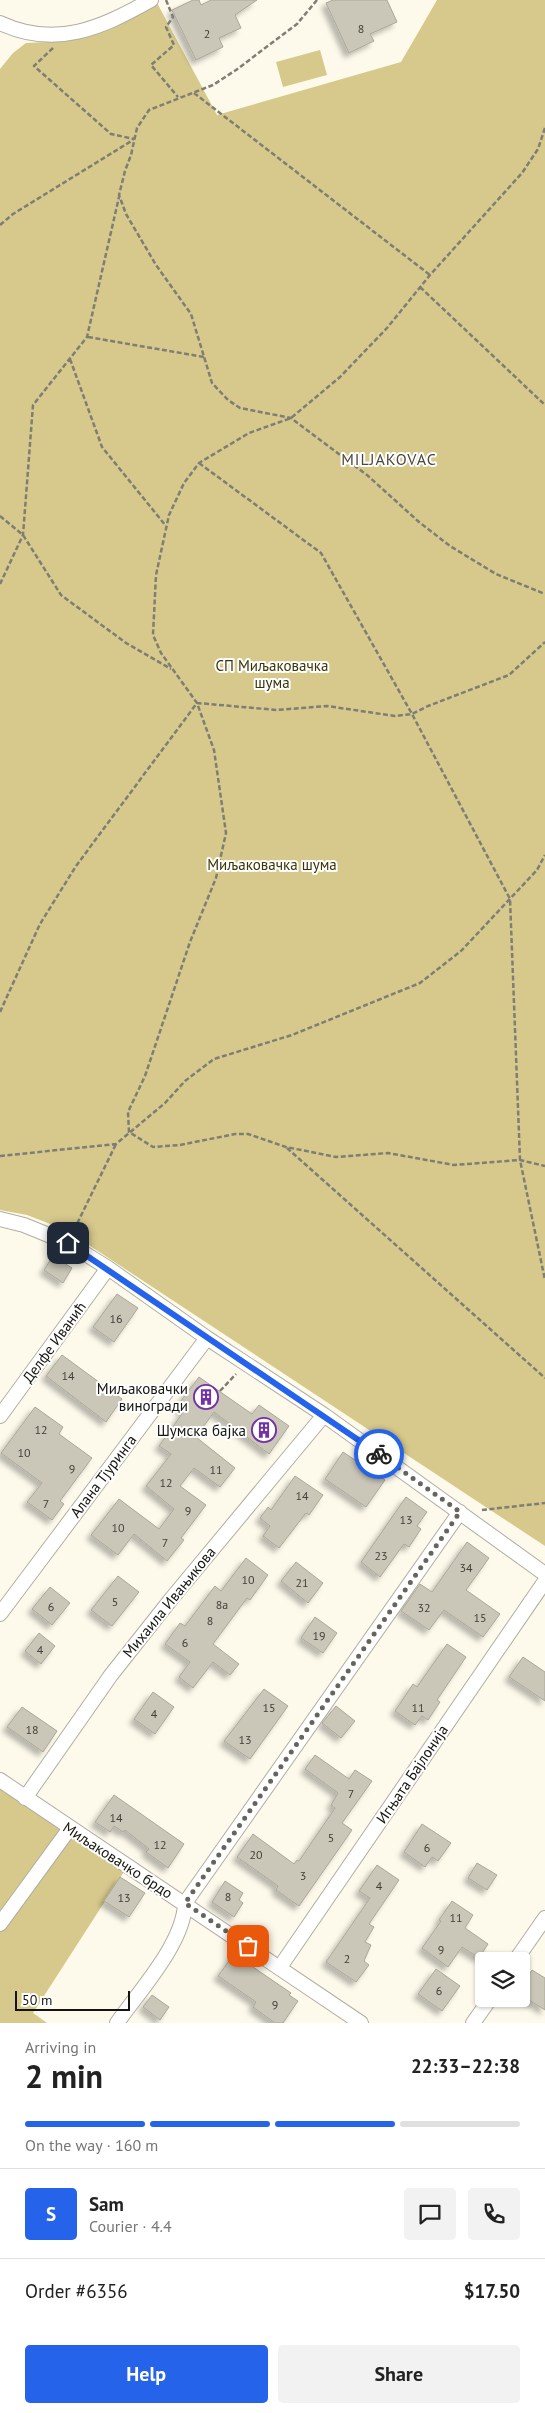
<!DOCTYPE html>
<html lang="en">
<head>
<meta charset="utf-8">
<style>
  :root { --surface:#fff; --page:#f2f2f2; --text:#222; --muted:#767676; --line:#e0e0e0; --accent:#2563eb }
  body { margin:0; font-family:"PT Sans",sans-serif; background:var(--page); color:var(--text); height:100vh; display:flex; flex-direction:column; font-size:19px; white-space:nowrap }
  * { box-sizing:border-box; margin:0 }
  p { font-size:16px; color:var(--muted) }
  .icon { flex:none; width:28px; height:28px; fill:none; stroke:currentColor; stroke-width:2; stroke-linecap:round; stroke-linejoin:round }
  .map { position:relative; height:2023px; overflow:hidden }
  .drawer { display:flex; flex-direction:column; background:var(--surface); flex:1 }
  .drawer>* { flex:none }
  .controls { position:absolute; left:475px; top:1952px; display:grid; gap:10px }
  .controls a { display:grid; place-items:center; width:55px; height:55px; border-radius:5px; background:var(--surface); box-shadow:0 1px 4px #0004; font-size:25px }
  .scale { position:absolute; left:15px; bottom:12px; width:115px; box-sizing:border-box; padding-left:5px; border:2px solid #15140f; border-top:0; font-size:14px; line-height:18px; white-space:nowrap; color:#15140f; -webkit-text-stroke:4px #fff; paint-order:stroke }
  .pin { position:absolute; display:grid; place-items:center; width:42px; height:42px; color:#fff; margin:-21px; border-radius:10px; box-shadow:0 2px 8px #0006 }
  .courier { position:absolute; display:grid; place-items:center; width:50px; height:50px; margin:-25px; border:4px solid #2563eb; border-radius:50%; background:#fff; color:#222; box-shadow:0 1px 6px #0007 }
  .summary em { font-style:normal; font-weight:700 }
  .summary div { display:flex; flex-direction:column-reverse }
  .summary { display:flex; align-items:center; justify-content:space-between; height:85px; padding:0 25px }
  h1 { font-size:32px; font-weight:700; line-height:38px }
  .bar { display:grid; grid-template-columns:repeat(4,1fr); gap:8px 5px; align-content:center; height:60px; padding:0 25px }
  .bar i { height:6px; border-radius:4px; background:var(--line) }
  .bar .selected { background:var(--accent) }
  .bar p { grid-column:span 4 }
  .line { display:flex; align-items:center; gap:12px; padding:0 25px; border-top:1px solid var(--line) }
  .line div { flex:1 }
  .round { display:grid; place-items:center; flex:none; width:52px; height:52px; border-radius:5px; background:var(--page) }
  .cta { display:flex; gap:10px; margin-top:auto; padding:10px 25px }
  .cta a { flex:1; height:58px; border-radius:5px; background:var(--accent); color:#fff; font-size:20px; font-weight:700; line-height:58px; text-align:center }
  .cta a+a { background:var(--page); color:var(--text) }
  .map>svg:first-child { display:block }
  .green { fill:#d7c98c }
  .building { fill:#cac6b8; stroke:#aaa799; filter:url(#shadow) }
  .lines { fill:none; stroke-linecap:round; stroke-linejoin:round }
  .street-casing { stroke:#b1aea0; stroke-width:16 }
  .path { stroke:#7f7e74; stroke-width:2.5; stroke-dasharray:5 2.5; stroke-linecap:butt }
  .street { stroke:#fff; stroke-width:14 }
  .done { stroke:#66645c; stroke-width:5; stroke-dasharray:0 9 }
  .route { stroke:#2563eb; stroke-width:6 }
  .labels { text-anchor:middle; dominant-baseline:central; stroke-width:4; stroke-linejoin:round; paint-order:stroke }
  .number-label { font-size:12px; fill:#424039 }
  .park-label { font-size:15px; fill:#3d3308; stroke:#fff }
  .street-label { font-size:15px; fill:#15140f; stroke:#fff }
  .poi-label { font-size:15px; fill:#15140f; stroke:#fff; text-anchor:end }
  .neighbourhood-label { font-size:16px; letter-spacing:1px; fill:#4b483c; stroke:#fff }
</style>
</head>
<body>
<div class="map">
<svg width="545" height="2023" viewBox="0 0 545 2023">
  <defs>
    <filter id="shadow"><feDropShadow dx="-4.5" dy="4.5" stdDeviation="2.5" flood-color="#0004"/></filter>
  </defs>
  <rect width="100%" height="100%" fill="#fdfaeb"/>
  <!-- green -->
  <path class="green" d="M437,0H545V1546L66,1230L27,1215L0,1210V69L13,53L26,43L69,41L111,29L156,1L217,115L401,62Z
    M320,50L327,75L283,87L276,62Z
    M0,1780L129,1864L33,2013L47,2023H0Z"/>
  <!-- building -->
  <path class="building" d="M193,0H199L201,5L211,0H257L235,15L241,28L219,38L223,47L196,60L172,10Z
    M333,0H387L397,22L370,34L374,41L349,53L326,3Z
    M53,1256L72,1268L63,1283L44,1270Z
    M117,1294L138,1308L114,1342L93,1327Z
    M62,1355L122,1399L106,1422L46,1376Z
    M199,1377L252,1414L259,1405L289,1426L269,1454L214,1412L196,1437L235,1468L220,1487L194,1468L180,1486L206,1505L181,1538L184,1540L167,1561L134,1534L118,1555L91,1535L119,1499L159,1529L174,1509L146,1486L171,1454L159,1446L184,1411L177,1406Z
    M35,1407L63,1427L59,1434L92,1458L60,1501L64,1504L52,1520L27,1502L42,1483L1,1453Z
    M343,1452L385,1480L366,1507L325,1479Z
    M295,1476L323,1495L309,1515L306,1513L279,1548L263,1536L270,1526L260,1518L268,1507L271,1510Z
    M406,1497L427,1512L417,1526L421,1529L409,1547L404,1544L380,1577L361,1562Z
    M467,1542L489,1558L466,1590L500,1614L483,1637L444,1610L429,1630L401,1611L420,1584L432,1592Z
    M246,1558L268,1575L250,1600L247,1598L213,1644L239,1664L230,1675L213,1662L193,1688L179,1677L190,1662L165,1644L180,1623L185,1626L215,1586L221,1591Z
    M296,1562L323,1583L308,1603L281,1581Z
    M118,1576L139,1592L112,1626L91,1610Z
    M50,1587L70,1603L52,1625L32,1609Z
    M315,1617L337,1633L323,1653L301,1638Z
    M39,1633L55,1646L41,1664L25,1651Z
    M447,1644L466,1657L437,1700L440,1702L428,1720L422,1716L415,1725L395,1711L413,1684L417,1687Z
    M523,1657L545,1672V1701L509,1677Z
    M264,1689L288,1706L250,1759L224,1741Z
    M153,1692L174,1707L155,1734L134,1719Z
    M336,1706L355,1721L341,1738L322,1723Z
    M22,1707L57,1731L43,1752L7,1727Z
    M315,1755L349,1779L355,1770L372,1781L342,1823L352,1830L299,1906L276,1890L278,1886L237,1857L253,1834L294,1864L297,1860L299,1861L335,1808L331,1805L338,1793L305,1769Z
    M114,1795L184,1844L168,1868L146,1852L149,1849L125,1830L123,1832L114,1826L110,1832L95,1822Z
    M422,1824L451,1843L438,1861L432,1857L425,1867L404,1852Z
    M477,1863L497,1875L487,1890L468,1878Z
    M377,1865L399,1880L369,1924L374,1927L365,1942L371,1945L364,1961L369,1965L356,1982L326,1962L370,1898L359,1891Z
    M120,1877L145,1893L129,1917L104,1901Z
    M225,1881L243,1893L239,1900L243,1903L234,1917L212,1902Z
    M452,1901L473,1915L465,1928L488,1944L479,1958L462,1947L448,1967L422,1948L441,1921L439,1920Z
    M234,1954L291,1993L289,1995L298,2001L283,2023H275L253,2007L256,2002L218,1976Z
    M436,1969L460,1986L442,2011L418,1994Z
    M532,1970L545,1978V2010L521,1995V1987Z
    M152,1995L169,2007L160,2020L143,2007Z"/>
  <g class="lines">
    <defs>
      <path id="street" d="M0,23C56,49 101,28 151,0
        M0,1219L24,1225L68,1243L108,1268L207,1338L324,1415L545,1574
        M0,1416L108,1268
        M0,1614L207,1338
        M0,1780L361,2023
        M25,1798L111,1675L172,1598L324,1415
        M0,1924L70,1828
        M515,1961L545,1918
        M280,1967L545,1581
        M117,2023C140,1990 184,1943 185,1903L460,1512
        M473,2023L490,1999"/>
    </defs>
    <!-- street casing -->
    <use href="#street" class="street-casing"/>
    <!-- path -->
    <path class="path" d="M166,0L173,17L166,27L174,45L151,65L178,97
      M317,0L297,24L236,70L213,85L149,110L137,128L131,155L125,171L119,195L126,214L156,265L191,314L212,383L228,400L240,408L291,418L367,475L419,522L450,546L496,574L545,594
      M53,48L34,66L111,134L134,139
      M194,93L430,275
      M545,128L538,149L522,173L430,275L387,328L340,377L291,418L249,433L199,463L184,483L169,515L156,575L153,635L161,653L197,703L214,750L226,833L216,878L190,942L145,1076L128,1112L129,1132L153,1147L180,1145L235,1134H248L286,1147L336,1157L388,1153L454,1165L520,1160L545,1166
      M0,225L13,214L133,140
      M420,287L545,405
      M88,337L204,357
      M70,359L102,447L166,526
      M199,463L321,553L412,714L510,899L520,1160L545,1280
      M0,516L23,535L61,595L126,643L171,669
      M0,584L23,535L33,405L87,337L119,197
      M0,1012L40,924L76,866L197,703L277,710L327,706L395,716L412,714L428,706L509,675L545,642
      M287,1148L545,1378
      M0,1156L116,1144L165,1103L185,1081L214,1059L292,1035L420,983L461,951L537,870L545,855
      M74,1230L116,1144
      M220,1391L236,1374
      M482,1510L545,1503"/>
    <!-- street -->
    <use href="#street" class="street"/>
  </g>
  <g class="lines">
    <!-- done -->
    <path class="done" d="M248,1946L185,1903L460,1512L379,1454"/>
    <!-- route -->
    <path class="route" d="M68,1243L379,1454"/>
  </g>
  <!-- icons -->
  <defs>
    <symbol id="building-ring" viewBox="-11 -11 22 22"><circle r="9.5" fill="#fff" stroke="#7331a5" stroke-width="1.5"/><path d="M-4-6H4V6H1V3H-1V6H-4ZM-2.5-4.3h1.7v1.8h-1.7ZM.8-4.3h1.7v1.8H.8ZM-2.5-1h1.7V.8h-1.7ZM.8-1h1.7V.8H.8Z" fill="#7331a5"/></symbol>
  </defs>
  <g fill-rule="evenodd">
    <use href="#building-ring" x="192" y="1383" width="28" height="28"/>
    <use href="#building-ring" x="250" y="1416" width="28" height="28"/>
  </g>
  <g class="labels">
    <!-- number labels -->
    <g class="number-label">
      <text x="361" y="28">8</text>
      <text x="207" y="33">2</text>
      <text x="116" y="1318">16</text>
      <text x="68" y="1375">14</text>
      <text x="41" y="1429">12</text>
      <text x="24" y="1452">10</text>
      <text x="72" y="1468">9</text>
      <text x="216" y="1469">11</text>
      <text x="166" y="1482">12</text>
      <text x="302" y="1495">14</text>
      <text x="46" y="1503">7</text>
      <text x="188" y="1510">9</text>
      <text x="406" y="1519">13</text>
      <text x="118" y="1527">10</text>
      <text x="165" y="1542">7</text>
      <text x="381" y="1555">23</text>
      <text x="466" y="1567">34</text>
      <text x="248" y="1579">10</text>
      <text x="302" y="1582">21</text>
      <text x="115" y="1601">5</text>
      <text x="222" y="1604">8a</text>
      <text x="51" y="1606">6</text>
      <text x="424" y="1607">32</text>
      <text x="480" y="1617">15</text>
      <text x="210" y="1620">8</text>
      <text x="319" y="1635">19</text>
      <text x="185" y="1642">6</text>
      <text x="40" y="1649">4</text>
      <text x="269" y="1707">15</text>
      <text x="418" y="1707">11</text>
      <text x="154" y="1713">4</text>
      <text x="32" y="1729">18</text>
      <text x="245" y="1739">13</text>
      <text x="351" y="1793">7</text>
      <text x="116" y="1817">14</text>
      <text x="331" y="1837">5</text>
      <text x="160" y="1844">12</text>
      <text x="427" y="1847">6</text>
      <text x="256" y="1854">20</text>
      <text x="303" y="1875">3</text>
      <text x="379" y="1885">4</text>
      <text x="228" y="1896">8</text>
      <text x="124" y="1897">13</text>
      <text x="456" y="1917">11</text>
      <text x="441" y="1949">9</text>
      <text x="347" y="1958">2</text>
      <text x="439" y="1990">6</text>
      <text x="275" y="2004">9</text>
    </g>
    <!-- park labels -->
    <g class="park-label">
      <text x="272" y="665">СП Миљаковачка<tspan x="272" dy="17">шума</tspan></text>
      <text x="272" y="864">Миљаковачка шума</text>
    </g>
    <!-- street labels -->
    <g class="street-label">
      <text transform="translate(54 1342) rotate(-54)">Делфе Иванић</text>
      <text transform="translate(103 1476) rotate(-53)">Алана Тјуринга</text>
      <text transform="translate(169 1602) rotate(-51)">Михаила Ивањикова</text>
      <text transform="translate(412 1774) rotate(-56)">Игњата Бајлонија</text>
      <text transform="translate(118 1860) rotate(33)">Миљаковачко брдо</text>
    </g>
    <!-- poi labels -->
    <g class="poi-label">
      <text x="188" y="1388">Миљаковачки<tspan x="188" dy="17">виногради</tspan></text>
      <text x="246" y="1430">Шумска бајка</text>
    </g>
    <!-- neighbourhood labels -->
    <g class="neighbourhood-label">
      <text x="389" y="459">MILJAKOVAC</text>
    </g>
  </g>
</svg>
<div class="controls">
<a><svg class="icon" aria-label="layers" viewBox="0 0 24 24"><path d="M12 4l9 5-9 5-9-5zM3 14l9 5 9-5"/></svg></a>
</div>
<div class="scale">50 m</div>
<div class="pin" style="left:248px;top:1946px;background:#ea580c"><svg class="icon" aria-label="bag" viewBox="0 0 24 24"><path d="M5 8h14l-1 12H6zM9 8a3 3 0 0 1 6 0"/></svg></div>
<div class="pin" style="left:68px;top:1243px;background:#1f2937"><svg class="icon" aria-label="home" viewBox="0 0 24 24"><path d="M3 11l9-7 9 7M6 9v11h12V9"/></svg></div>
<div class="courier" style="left:379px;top:1454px"><svg class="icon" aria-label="bike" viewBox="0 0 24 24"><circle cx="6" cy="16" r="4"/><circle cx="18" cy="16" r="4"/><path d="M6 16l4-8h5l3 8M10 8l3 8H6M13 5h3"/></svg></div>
</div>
<section class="drawer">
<div class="summary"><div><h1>2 min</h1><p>Arriving in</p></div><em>22:33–22:38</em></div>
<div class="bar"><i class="selected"></i><i class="selected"></i><i class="selected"></i><i></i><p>On the way · 160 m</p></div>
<div class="line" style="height:90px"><b class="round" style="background:var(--accent);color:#fff">S</b><div><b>Sam</b><p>Courier · 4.4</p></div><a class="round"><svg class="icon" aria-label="chat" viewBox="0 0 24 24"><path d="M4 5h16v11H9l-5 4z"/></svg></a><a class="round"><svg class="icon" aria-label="phone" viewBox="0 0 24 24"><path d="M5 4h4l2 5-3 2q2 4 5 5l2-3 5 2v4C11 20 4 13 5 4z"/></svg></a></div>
<div class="line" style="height:65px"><div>Order #6356</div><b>$17.50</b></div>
<div class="cta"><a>Help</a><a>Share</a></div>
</section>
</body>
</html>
